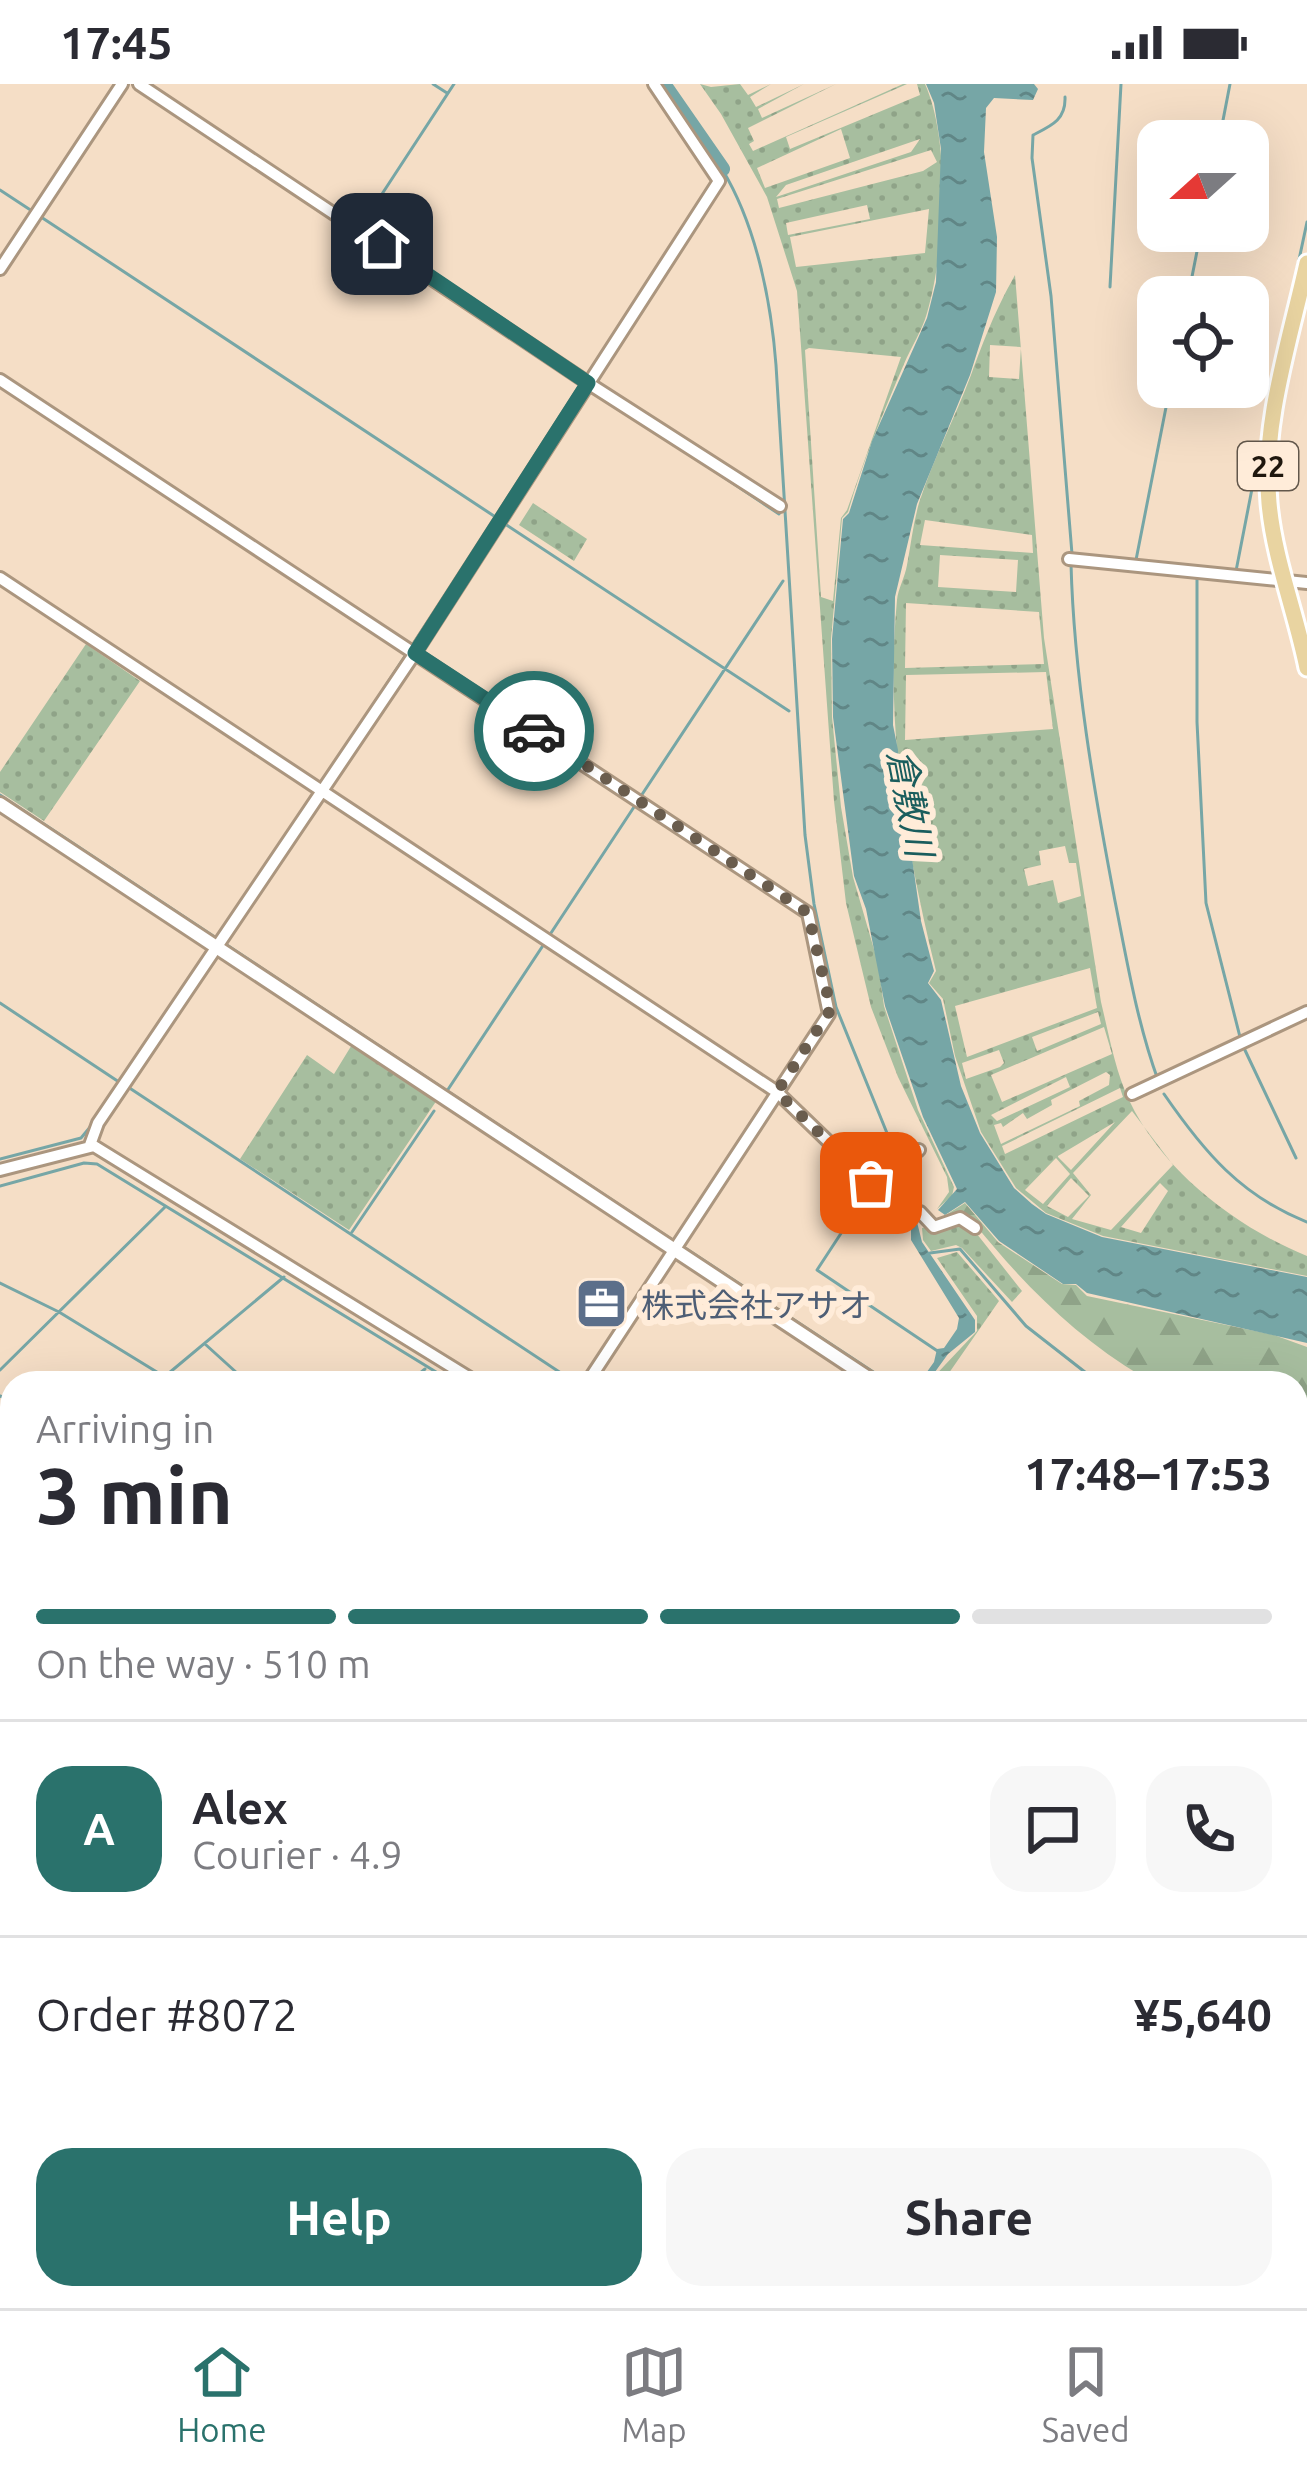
<!DOCTYPE html>
<html lang="en">
<head>
<meta charset="utf-8">
<style>
  :root { --surface:#fff; --page:#f7f7f7; --text:#2b2b33; --muted:#7c7c81; --line:#e1e1e2; --accent:#2a726c }
  body { margin:0; font-family:Ubuntu,"Noto Sans JP",sans-serif; background:var(--page); color:var(--text); height:100vh; display:flex; flex-direction:column; font-size:45px; white-space:nowrap }
  * { box-sizing:border-box; margin:0 }
  p { font-size:39px; color:var(--muted) }
  .icon { flex:none; width:66px; height:66px; fill:none; stroke:currentColor; stroke-width:2; stroke-linecap:round; stroke-linejoin:round }
  .map { position:relative; flex:1; overflow:hidden }
  .details { position:absolute; left:0px; top:1287px; width:1308px; height:939px; display:flex; flex-direction:column; background:var(--surface); border-radius:36px 36px 0 0; box-shadow:0 12px 48px #0002 }
  .details>* { flex:none }
  .needle { width:78px; rotate:249deg }
  .fabs { position:absolute; left:1137px; top:36px; display:grid; gap:24px }
  .fabs a { display:grid; place-items:center; width:132px; height:132px; border-radius:24px; background:var(--surface); box-shadow:0 12px 48px #0002; font-size:60px }
  .pin { position:absolute; display:grid; place-items:center; width:102px; height:102px; color:#fff; margin:-51px; border-radius:24px; box-shadow:0 6px 18px #0006 }
  .courier { position:absolute; display:grid; place-items:center; width:120px; height:120px; margin:-60px; border:9px solid #2a726c; border-radius:50%; background:#fff; color:#222; box-shadow:0 3px 15px #0007 }
  .headline em { font-style:normal; font-weight:600 }
  .headline div { display:flex; flex-direction:column-reverse }
  .headline { display:flex; align-items:center; justify-content:space-between; height:204px; padding:0 36px }
  h1 { font-size:78px; font-weight:600; line-height:90px }
  .bar { display:grid; grid-template-columns:repeat(4,1fr); gap:18px 12px; align-content:center; height:144px; padding:0 36px }
  .bar i { height:15px; border-radius:9px; background:var(--line) }
  .bar .active { background:var(--accent) }
  .bar p { grid-column:span 4 }
  .line { display:flex; align-items:center; gap:30px; padding:0 36px; border-top:3px solid var(--line) }
  .line div { flex:1 }
  .round { display:grid; place-items:center; flex:none; width:126px; height:126px; border-radius:36px; background:var(--page) }
  .button { display:flex; gap:24px; margin-top:auto; padding:24px 36px }
  .button a { flex:1; height:138px; border-radius:36px; background:var(--accent); color:#fff; font-size:48px; font-weight:600; line-height:138px; text-align:center }
  .button a+a { background:var(--page); color:var(--text) }
  .status { display:flex; justify-content:space-between; align-items:center; height:84px; padding:0 60px; background:var(--surface); direction:ltr }
  .status svg { height:33px; fill:currentColor }
  .tab-bar { display:flex; justify-content:space-around; align-items:center; height:168px; border-top:3px solid var(--line); background:var(--surface); font-size:33px; color:var(--muted) }
  .tab-bar a { display:grid; justify-items:center; gap:6px }
  .tab-bar .active { color:var(--accent) }
  .map>svg:first-child { display:block }
  .grass { fill:url(#grass-dots); fill-rule:evenodd }
  .forest { fill:url(#forest-firs) }
  .cemetery { fill:url(#cemetery-stones) }
  .water { fill:url(#water-ripples) }
  .lines { fill:none; stroke-linecap:round; stroke-linejoin:round }
  .stream { stroke:#76a6a6; stroke-width:3 }
  .river { stroke:#76a6a6; stroke-width:16 }
  .minor-casing { stroke:#ab967f; stroke-width:16 }
  .tertiary-casing { stroke:#ab967f; stroke-width:18 }
  .primary-casing { stroke:#fff; stroke-width:21 }
  .minor { stroke:#fff; stroke-width:10 }
  .tertiary { stroke:#fff; stroke-width:12 }
  .primary { stroke:#e9d4a1; stroke-width:15 }
  .done { stroke:#6a5d4e; stroke-width:12; stroke-dasharray:0 21.6 }
  .route { stroke:#2a726c; stroke-width:15 }
  .labels { text-anchor:middle; dominant-baseline:central; stroke-width:12; stroke-linejoin:round; paint-order:stroke }
  .shield { fill:#ffecd9; stroke:#62574b; stroke-width:3 }
  .shield-label { font-size:30px; font-weight:bold; fill:#1f170e }
  .service-label { font-size:33px; fill:#4e5e75; stroke:#ffecd9; text-anchor:start }
  .water-label { font-size:36px; font-style:italic; fill:#1a5d5d; stroke:#ffecd9 }
</style>
</head>
<body>
<div class="status"><b>17:45</b><svg viewBox="0 0 49 12"><path d="M0 12V9h3v3zM5 12V6h3v6zM10 12V3h3v9zM15 12V0h3v12zM26 1h20v11H26zM47 4h2v5h-2z"/></svg></div>
<div class="map">
<svg width="1307" height="2224" viewBox="0 0 1307 2224">
  <defs>
    <pattern id="grass-dots" width="8" height="8" patternUnits="userSpaceOnUse" patternTransform="scale(3)"><rect width="8" height="8" fill="#a7be9f"/><path d="M2 2h.1M6 6h.1" fill="none" stroke="#8fa388" stroke-width="1.8" stroke-linecap="round"/></pattern>
    <pattern id="forest-firs" width="22" height="20" patternUnits="userSpaceOnUse" patternTransform="scale(3)"><rect width="22" height="20" fill="#a7be9f"/><path d="M5 1l3.5 6h-7zM16 11l3.5 6h-7z" fill="#8fa388"/></pattern>
    <pattern id="cemetery-stones" width="16" height="16" patternUnits="userSpaceOnUse" patternTransform="scale(3)"><rect width="16" height="16" fill="#a7be9f"/><path d="M2 7V4a2 2 0 0 1 4 0v3zM10 15v-3a2 2 0 0 1 4 0v3z" fill="#8fa388"/></pattern>
    <pattern id="water-ripples" width="26" height="14" patternUnits="userSpaceOnUse" patternTransform="scale(3)"><rect width="26" height="14" fill="#76a6a6"/><path d="M2 4q2-2 4 0t4 0M15 11q2-2 4 0t4 0" fill="none" stroke="#608686"/></pattern>
  </defs>
  <rect width="100%" height="100%" fill="#f5dec6"/>
  <!-- grass -->
  <path class="grass" d="M700,0L711,3L740,0L748,11L771,0L750,13L756,23L804,0L758,25L762,34L836,0L748,44L754,57L749,60L753,67L903,0H907L786,53L790,65L920,11L917,0H925C951,58 945,168 927,229C922,247 911,263 904,280C883,329 863,377 848,428L842,434L831,555L832,633L841,723L853,793L878,879L884,922L918,1026L954,1103L952,1112L937,1125L949,1108L947,1093L898,993L871,923L846,819L834,717L797,207L767,113L721,30ZM841,45L850,74L765,104L757,84ZM920,55L911,68L776,113L786,101ZM931,66L937,78L923,87L779,124L777,115ZM867,121L870,135L788,151L786,139ZM929,125L925,169L796,183L790,153ZM809,264L901,273L847,426L841,434L833,517L821,513L805,266Z
    M1015,191L1044,554L1101,918C1109,951 1115,986 1129,1016C1163,1088 1236,1143 1307,1172V1192L1103,1152L1046,1129L1016,1104L981,1048L955,972L943,915L929,899L936,887C906,766 885,640 897,516C898,505 905,493 907,481C911,460 913,440 919,419C933,375 955,334 971,291C985,253 995,227 1015,191ZM990,261L1021,263L1019,295L989,293ZM925,436L1032,451L1033,469L920,461ZM940,471L1018,476L1016,508L938,503ZM906,519L1039,528L1044,580L905,584ZM1046,588L1053,645L905,656L906,591ZM1065,762L1069,779H1076L1081,812L1058,819L1053,796L1028,802L1024,785L1041,781L1039,767ZM1090,884L1097,924L967,973L955,922ZM1098,928L1101,940L1037,967L1032,953ZM1104,943L1112,970L1002,1018L991,991ZM999,966L1004,979L1000,983L966,995L962,979ZM1106,988L1110,991L1109,1001L1079,1017L1080,1022L1001,1060L994,1041L1001,1039L1003,1043L1023,1029L1027,1035L1052,1021L1051,1016ZM1066,993L1070,1003L997,1037L991,1031ZM1120,1004L1123,1013L1005,1070L1002,1062ZM1132,1027L1173,1081L1111,1146L1072,1135L1091,1111L1073,1089ZM1115,1038L1071,1086L1058,1073V1072ZM1056,1074L1070,1090L1043,1120L1025,1106ZM1071,1094L1089,1112L1068,1133L1047,1122ZM1160,1099L1168,1107L1141,1149L1121,1143Z
    M533,419L587,455L574,477L519,441Z
    M86,560L140,597L44,737L0,708V688Z
    M353,959L437,1016L349,1146L240,1075L307,971L334,990Z
    M954,1137L973,1145L1022,1207L1012,1218L962,1164L956,1161L931,1167L923,1156L922,1144Z
    M957,1168L999,1217L942,1299H928L977,1247V1232L937,1174Z
    M404,2214H506V2224Z"/>
  <!-- forest -->
  <path class="forest" d="M965,1119L998,1158L1062,1200L1076,1201L1087,1212L1274,1251L1307,1263V1347L1299,1361L1296,1299H1155L1143,1293C1075,1252 1024,1201 974,1139L941,1134Z"/>
  <!-- cemetery -->
  <path class="cemetery" d="M707,2214H859L858,2224H664V2216L709,2221Z
    M864,2214H1022L1033,2220L1072,2219L1074,2215L1096,2217L1095,2224L863,2222Z"/>
  <!-- water -->
  <path class="water" d="M926,0H1034L1038,5L1033,16L994,14L986,24L984,68L997,153L996,208L970,291L917,420L895,513L893,641L898,666L900,729L910,760L921,837L934,887L928,899L941,916L961,1002L980,1049L1014,1104L1032,1120L1046,1130L1102,1153L1307,1193V1259L1087,1209L1076,1200H1063L999,1157L965,1118L945,1131L938,1126L957,1105L923,1033L885,922L866,825L854,792L833,633L832,555L843,435L849,429L872,357L927,234L936,198L941,65L934,19Z
    M917,1138L922,1158L975,1236V1248L948,1270L927,1299H919L934,1278L937,1265L944,1264L957,1245L959,1234L911,1156V1144Z"/>
  <g class="lines">
    <!-- stream -->
    <path class="stream" d="M433,0L447,9
      M1065,13C1066,36 1051,42 1033,51L1032,74L1051,212L1072,470
      M114,22L128,0
      M1219,57L1230,0
      M722,85C756,141 771,216 776,281L805,751L814,820L836,923L891,1059V1072L881,1089
      M0,106L32,127
      M382,110L454,0
      M41,133L497,434
      M1110,203L1121,0
      M1188,213L1201,147
      M1289,223L1307,138
      M671,358L779,430
      M515,404L581,301
      M505,440L789,627
      M1136,476L1170,303
      M1071,480C1074,592 1094,707 1115,817C1127,877 1137,938 1158,996
      M1236,487L1265,338
      M1197,493V638L1206,819L1240,953
      M331,685L497,432
      M0,711L674,1157
      M641,712L783,497
      M298,734L315,707
      M549,852L636,720
      M0,919L119,998
      M1243,962L1296,1074
      M128,1003L576,1299
      M447,1007L544,860
      M1164,1010C1204,1068 1241,1112 1307,1138
      M0,1075L81,1054L91,1042
      M0,1102L84,1079L97,1080L454,1299
      M872,1102L817,1186L939,1268
      M352,1148L434,1027
      M682,1162L890,1299
      M930,1169L960,1165L1026,1242L1099,1299
      M0,1199L59,1228L165,1293
      M205,1260L248,1299
      M0,1286L165,1123
      M157,1299L284,1193
      M408,1299L425,1285
      M0,1312L12,1317
      M1296,1383L1307,1388
      M0,1396L4,1381
      M0,1439L12,1442
      M1296,1575L1307,1582
      M0,1713L12,1716
      M1296,1740L1307,1725
      M1296,1828L1307,1835
      M0,1846L12,1850
      M1296,1879L1307,1886
      M0,1975L12,1933
      M0,2074L12,2077
      M0,2126L12,2129
      M0,2147L12,2151
      M231,2214L284,2224
      M380,2214L460,2224
      M1195,2214L1206,2224
      M655,2216L656,2214
      M101,2224L110,2214"/>
    <!-- river -->
    <path class="river" d="M663,0L722,85"/>
    <defs>
      <path id="minor" d="M139,0L588,299L780,422
        M0,185L122,0
        M0,296L808,829L829,930L587,1299
        M1069,475L1307,499
        M0,494L777,1008L895,1122L920,1128L934,1143L960,1134L975,1144
        M1132,1010L1307,928
        M90,1061L98,1039L415,569L719,97L654,0
        M0,1086L94,1062L478,1299
        M876,1103L892,1084L919,1066
        M0,1380L12,1337
        M0,1579L12,1583
        M1296,1862L1307,1869
        M1296,2081L1307,2085
        M0,2100L12,2103
        M581,2214L646,2224
        M313,2224L316,2214
        M860,2224L861,2214"/>
      <path id="tertiary" d="M0,720L876,1299
        M1296,1586L1307,1593"/>
      <path id="primary" d="M1307,179C1290,256 1262,339 1269,419C1274,475 1296,529 1307,584"/>
    </defs>
    <!-- minor casing -->
    <use href="#minor" class="minor-casing"/>
    <!-- tertiary casing -->
    <use href="#tertiary" class="tertiary-casing"/>
    <!-- primary casing -->
    <use href="#primary" class="primary-casing"/>
    <!-- minor -->
    <use href="#minor" class="minor"/>
    <!-- tertiary -->
    <use href="#tertiary" class="tertiary"/>
    <!-- primary -->
    <use href="#primary" class="primary"/>
  </g>
  <g class="lines">
    <!-- done -->
    <path class="done" d="M534,647L808,829L831,925L777,1008L871,1099"/>
    <!-- route -->
    <path class="route" d="M382,160L588,299L415,569L534,647"/>
  </g>
  <!-- icons -->
  <defs>
    <symbol id="office-square" viewBox="-11 -11 22 22"><rect x="-9" y="-9" width="18" height="18" rx="4" fill="#5c6f8a" stroke="#ffecd9"/><path d="M-6-3h4V-5.5h4V-3h4V5H-6ZM-1-4.5V-3h2v-1.5ZM-6 0V1H6V0Z" fill="#fff"/></symbol>
  </defs>
  <g fill-rule="evenodd">
    <use href="#office-square" x="572" y="1190" width="59" height="59"/>
  </g>
  <g class="labels">
    <!-- shield labels -->
    <rect class="shield" x="1238" y="358" width="60" height="48" rx="9"/>
    <g class="shield-label">
      <text x="1268" y="382">22</text>
    </g>
    <!-- service labels -->
    <g class="service-label">
      <text x="641" y="1220">株式会社アサオ</text>
    </g>
    <!-- water labels -->
    <g class="water-label">
      <text transform="translate(911 719) rotate(79)">倉敷川</text>
    </g>
  </g>
</svg>
<div class="fabs">
<a><svg class="needle" viewBox="-14 -14 28 28"><path d="M0-13l5 13h-10z" fill="#e53935"/><path d="M0 13l5-13h-10z" fill="#7c7c81"/></svg></a>
<a><svg class="icon" aria-label="locate" viewBox="0 0 24 24"><circle cx="12" cy="12" r="6"/><path d="M12 2v4M12 18v4M2 12h4M18 12h4"/></svg></a>
</div>
<div class="pin" style="left:871px;top:1099px;background:#ea580c"><svg class="icon" aria-label="bag" viewBox="0 0 24 24"><path d="M5 8h14l-1 12H6zM9 8a3 3 0 0 1 6 0"/></svg></div>
<div class="pin" style="left:382px;top:160px;background:#1f2937"><svg class="icon" aria-label="home" viewBox="0 0 24 24"><path d="M3 11l9-7 9 7M6 9v11h12V9"/></svg></div>
<div class="courier" style="left:534px;top:647px"><svg class="icon" aria-label="car" viewBox="0 0 24 24"><path d="M5 17H2v-5l4-1 3-4h7l3 4 3 1v5h-3M9 17h6M6 11h13"/><circle cx="7" cy="17" r="2"/><circle cx="17" cy="17" r="2"/></svg></div>
<section class="details">
<div class="headline"><div><h1>3 min</h1><p>Arriving in</p></div><em>17:48–17:53</em></div>
<div class="bar"><i class="active"></i><i class="active"></i><i class="active"></i><i></i><p>On the way · 510 m</p></div>
<div class="line" style="height:216px"><b class="round" style="background:var(--accent);color:#fff">A</b><div><b>Alex</b><p>Courier · 4.9</p></div><a class="round"><svg class="icon" aria-label="chat" viewBox="0 0 24 24"><path d="M4 5h16v11H9l-5 4z"/></svg></a><a class="round"><svg class="icon" aria-label="phone" viewBox="0 0 24 24"><path d="M5 4h4l2 5-3 2q2 4 5 5l2-3 5 2v4C11 20 4 13 5 4z"/></svg></a></div>
<div class="line" style="height:156px"><div>Order #8072</div><b>¥5,640</b></div>
<div class="button"><a>Help</a><a>Share</a></div>
</section>
</div>
<nav class="tab-bar">
<a class="active"><svg class="icon" aria-label="home" viewBox="0 0 24 24"><path d="M3 11l9-7 9 7M6 9v11h12V9"/></svg>Home</a>
<a><svg class="icon" aria-label="map" viewBox="0 0 24 24"><path d="M3 6l6-2 6 2 6-2v14l-6 2-6-2-6 2zM9 4v14M15 6v14"/></svg>Map</a>
<a><svg class="icon" aria-label="saved" viewBox="0 0 24 24"><path d="M7 4h10v16l-5-4-5 4z"/></svg>Saved</a>
</nav>
</body>
</html>
